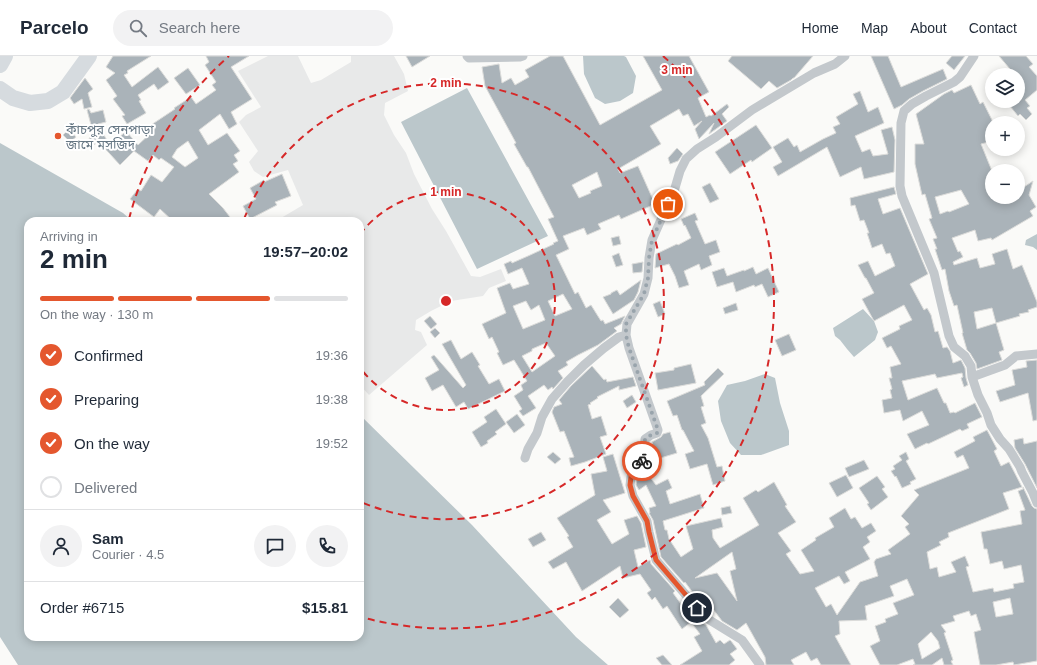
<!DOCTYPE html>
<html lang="en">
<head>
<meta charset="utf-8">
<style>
  :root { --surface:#fff; --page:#f2f2f3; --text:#1f2937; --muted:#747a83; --line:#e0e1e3; --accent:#e4572e }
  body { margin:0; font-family:Helvetica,"Noto Sans Bengali",sans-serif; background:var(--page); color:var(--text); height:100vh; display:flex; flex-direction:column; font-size:15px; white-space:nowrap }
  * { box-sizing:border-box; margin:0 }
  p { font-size:13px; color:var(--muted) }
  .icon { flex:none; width:22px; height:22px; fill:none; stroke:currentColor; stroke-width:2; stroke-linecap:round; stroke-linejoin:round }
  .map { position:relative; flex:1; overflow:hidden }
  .drawer { position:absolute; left:24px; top:161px; width:340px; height:424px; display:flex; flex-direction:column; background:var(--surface); border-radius:12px; box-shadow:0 2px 10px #0003 }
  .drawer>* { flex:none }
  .fabs { position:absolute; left:985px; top:12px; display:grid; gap:8px }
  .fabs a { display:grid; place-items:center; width:40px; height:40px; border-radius:50%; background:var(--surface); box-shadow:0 2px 10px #0003; font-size:20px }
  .pin { position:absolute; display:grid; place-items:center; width:34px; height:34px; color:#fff; margin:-17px; border:2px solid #fff; border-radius:50%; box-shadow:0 1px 4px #0007 }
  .courier { position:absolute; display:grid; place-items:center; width:40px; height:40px; margin:-20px; border:3px solid #e4572e; border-radius:50%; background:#fff; color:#222; box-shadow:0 1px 5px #0007 }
  .head em { font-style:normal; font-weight:700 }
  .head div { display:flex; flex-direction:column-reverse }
  .head { display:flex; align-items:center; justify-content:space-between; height:68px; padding:0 16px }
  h1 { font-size:26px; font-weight:700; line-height:30px }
  .bar { display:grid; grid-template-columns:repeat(4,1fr); gap:6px 4px; align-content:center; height:48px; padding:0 16px }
  .bar i { height:5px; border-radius:3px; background:var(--line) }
  .bar .selected { background:var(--accent) }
  .bar p { grid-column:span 4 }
  .line { display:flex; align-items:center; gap:10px; padding:0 16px; border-top:1px solid var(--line) }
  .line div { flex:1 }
  .round { display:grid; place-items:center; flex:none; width:42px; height:42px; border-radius:21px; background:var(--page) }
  ol { padding:0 16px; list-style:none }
  li { display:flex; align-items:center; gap:12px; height:44px }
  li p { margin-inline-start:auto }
  li .icon { padding:4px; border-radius:50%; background:var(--accent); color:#fff; stroke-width:4 }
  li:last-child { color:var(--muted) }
  li i { width:22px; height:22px; border:2px solid var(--line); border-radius:50% }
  header { display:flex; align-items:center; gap:24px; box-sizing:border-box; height:56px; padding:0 20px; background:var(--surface); border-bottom:1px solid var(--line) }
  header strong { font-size:19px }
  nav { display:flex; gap:22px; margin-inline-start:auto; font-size:14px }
  .search { width:280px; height:36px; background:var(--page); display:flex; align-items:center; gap:10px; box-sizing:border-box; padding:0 14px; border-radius:22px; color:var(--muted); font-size:15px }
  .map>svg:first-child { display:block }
  .built { fill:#e8e9e9 }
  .water { fill:#bbc7cb }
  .building { fill:#aab3b9; stroke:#dcdcda; fill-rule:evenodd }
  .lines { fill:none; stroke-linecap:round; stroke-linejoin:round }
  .street { stroke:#c3c8cc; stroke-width:9 }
  .highway { stroke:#d6dbdf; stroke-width:16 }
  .done { stroke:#99a4ac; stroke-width:4; stroke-dasharray:0 7.2 }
  .route { stroke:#e4572e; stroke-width:5 }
  .ring { fill:none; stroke:#d62828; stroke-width:2; stroke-dasharray:7 5 }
  .poi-dot { fill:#e4572e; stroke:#fff; stroke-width:1.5 }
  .labels { text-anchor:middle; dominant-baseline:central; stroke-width:4; stroke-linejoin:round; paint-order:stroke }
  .poi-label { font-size:13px; fill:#657683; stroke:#fff; text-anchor:start }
  .centre { fill:#d62828; stroke:#fff; stroke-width:2 }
  .ring-label { font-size:12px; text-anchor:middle; font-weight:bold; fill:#d62828; stroke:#fff; stroke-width:4; stroke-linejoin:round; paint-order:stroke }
</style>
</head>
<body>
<header>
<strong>Parcelo</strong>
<div class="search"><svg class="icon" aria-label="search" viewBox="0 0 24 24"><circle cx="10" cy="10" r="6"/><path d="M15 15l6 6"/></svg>Search here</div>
<nav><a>Home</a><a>Map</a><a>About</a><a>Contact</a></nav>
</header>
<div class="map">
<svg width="1037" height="609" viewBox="0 0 1037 609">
  <rect width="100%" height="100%" fill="#fafaf8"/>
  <!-- built -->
  <path class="built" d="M268,0H298L311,27L321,24L351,6V0H394L404,18L408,35L385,47L384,59L394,79L406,97L414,118L432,153L446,175L471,220L480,221L501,213L506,225L489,232L483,240L451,245L431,255L416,264L415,274L421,276L427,289L369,339L360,329V165H276L303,149L288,114L263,121L254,115L249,106L258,95L239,66L246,59L261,51L238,15Z"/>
  <!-- water -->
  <path class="water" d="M583,0H624L626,1L636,20L633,37L620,45L605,48L595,42L584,18Z
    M467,32L548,180L477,213L401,66Z
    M0,87L123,157L132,165H28V581H360V359L472,469L576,581L608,609H18L0,581Z
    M1037,178V194L1033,191L1025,189L1026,184Z
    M863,253L874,265L878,276L875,284L854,301L847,293L840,284L835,280L833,272Z
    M765,318L775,322L780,347L789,375V389L761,399H741L730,387L721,365L718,345L727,329L745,325Z"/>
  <!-- building -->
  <path class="building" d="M113,0H151L127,15L128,17L124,19L132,31L158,11L169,26L158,34L154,28L138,39L141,44L139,45L146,57L127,68L122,60L125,59L113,43L117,40L106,24L115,17L106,11Z
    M206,0H249L231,11L252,43L231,56L237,68L229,73L220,58L199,74L208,89L227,77L240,95L234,99L238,105L233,108L239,116L209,138L223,152L233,165H173L160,153L154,161L130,143L138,133L141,135L151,119L162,126L174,111L161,102L159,104L153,99L148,105L134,95L120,109L99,86L93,89L89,82L94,80L87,54L89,53L91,57L103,54L106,66L98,68L110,90L126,75L138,89L154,74L151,69L175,53L174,52L191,41L196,48L216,34L212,29L216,26L205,9L209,6ZM188,85L198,102L185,111L172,101L177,93Z
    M406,0H430L412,11Z
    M550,0H563L600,69L662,34L643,0H689L709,36L698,42L706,61L710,59L711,60L727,48L729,51L722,58L727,65L709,78L714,67L699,83L695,73L702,65L694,70L688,58L683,60L679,53L650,70L661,88L618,113L620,117L638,110L655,148L621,163L619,159L598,168L601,173L587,179L584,172L563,180L569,193L556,199L575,238L578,236L586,252L591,249L601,265L603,264L605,268L625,260L621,268L614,272L617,275L598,289L578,299L566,306L568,309L558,315L563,322L553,333L552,331L548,334L544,329L528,340L536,352L523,360L519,355L522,353L514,340L523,334L521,329L527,325L514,304L503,309L497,297L499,296L492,281L489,283L482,268L506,257L497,232L510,227L513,233L529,228L522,212L508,218L504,208L511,205L512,207L528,200L554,188L553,187L558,185L548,163L554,161L528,111H527L514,88L516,87L485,30L482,11L499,8L502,27L511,22L515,29L529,21L525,14ZM597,116L602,130L590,135L591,137L579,142L572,129ZM563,238L572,253L555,260L548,245ZM526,245L531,254L539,249L545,264L523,273L513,250ZM546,287L555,300L532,316L522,300L532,295V293Z
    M732,0H813L794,22H793L791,24L777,32L769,25L761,33L728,5Z
    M871,0H888L901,31L943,13L947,23L923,35L909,43L902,49L894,53Z
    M952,0H965L954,14L946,7Z
    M999,0H1026L1033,8L1029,11L1037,20V34L1025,44L1030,50L1027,52L1032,58L1026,64L1020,58L1018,60L1010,50L1016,45H1018V27L1021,25L1018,22V19H1015Z
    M188,12L200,29L186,38L174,22Z
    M85,22L93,33L88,37L92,51L84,53L82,43L74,48L70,42Z
    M971,29L980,48L983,46L992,64V85L981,88L992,115V141H999L1001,145L1007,141H1018V135L1033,125L1029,139L1036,151L1030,155L1033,160L992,184L991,182L978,185L975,174L952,182L958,196L960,195L963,201L953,206L954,209L977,202L980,212L995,208L992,198L1007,193L1013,213L1022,209L1037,246V251L1028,254L1029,256L1019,258L1020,260L996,267L992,252L974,256L977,273L996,267L1004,294L999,296L1002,304L977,313L976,307L970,297L967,294L962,277H963L957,249L954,250L949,235L945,213L942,214L935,193H937L933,183L937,182L929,163L932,162L925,138L922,139L915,108V88H924L916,58L944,38L952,34L954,37ZM961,134L969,148L949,156L948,155L940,158L935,141Z
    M860,35L868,56L878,51L884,67L855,80L862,96L870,93L873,100L888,98L881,74L892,71L895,84L894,116L864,123L861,111L840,121L827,91L778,120L773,111L782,106L773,91L788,82L794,91L797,89L800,96L823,83L836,77L833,71L840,68L836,61L858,48L853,38Z
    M756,69L772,92L752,106L751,104L730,118L715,96Z
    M69,73L76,81L70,86L63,79Z
    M677,92L683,98L678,105L670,108L668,102Z
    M282,118L291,140L275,146L277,149L250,163L243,150L256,143L250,132L264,124V126Z
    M710,127L719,143L710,147L702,131Z
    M894,131L896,138L878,143L883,158L900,152L928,218L910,228L924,254L927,252L931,259L935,276L938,275L943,292L947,291L950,295L953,307L961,304L965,312L966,322L968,329L964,331L961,322L963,321L962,317L937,322L935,318L916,322L902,325L908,344L937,332L944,347H946L950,357L954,356L955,357L975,347L982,361L967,368L969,372L962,375L960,373L928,388L927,387L915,393L907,378L929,369L922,355L903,365L900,354L884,357L882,344L892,342L890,334L892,333L889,322H892L890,311L901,308L891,290L887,292L882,282L900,273L899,270L912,264L904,249L874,265L862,243L874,237L866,222H865L858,209L868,205L875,220L895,210L890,197L886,198L882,188L872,192L867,177H869L864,164L860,165L855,149L851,150L850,142Z
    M695,157L698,164L695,165L705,188L716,184L720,196L709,200L712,209L701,214L699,208L684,215L689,229L679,232L675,220L669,208L655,212L656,198L677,188L678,189L691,182L685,169L684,170L681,163Z
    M619,180L621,188L613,190L611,182Z
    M619,197L623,209L616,211L612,200Z
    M643,206L642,216L633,217L632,208Z
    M753,211L756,218L768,212L779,236L768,241L762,228L755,231L754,229L736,236L733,226L717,231L712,216L724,212L727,220L744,214V215Z
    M641,224L638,236L634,244L613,258L603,241L611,238V237L617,234L620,239Z
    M660,245L665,258L658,261L653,248Z
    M736,247L738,254L725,258L723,252Z
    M430,260L437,268L431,273L424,265Z
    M435,272L440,277L435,282L430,276Z
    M789,278L796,294L782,300L775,284Z
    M451,284L461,303L472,296L480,309L478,310L489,328L499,323L505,335L468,353L464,346L456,351L443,329L432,335L425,322L439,314L431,301L434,299L463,332L466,329L442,288Z
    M1037,304V364L1033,365L1028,337L1000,346L996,335L1015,329L1012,314L1027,311L1026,305Z
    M691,308L696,327L658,334L655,317L674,314V312Z
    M592,310L604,324L606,323L607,326L633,321L636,330L619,334V330L597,341L598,342L590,347L591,348L588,349L592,363L601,360L607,379L600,381L606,398L585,406L571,410L569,402L574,401L564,375L560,376L552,356L554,351L562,348L559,344L571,330Z
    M718,312L724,318L701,340L704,350L701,351L706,367L701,369L708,382L717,411L722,410L725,425L713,429L707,408L690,413L685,398L694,395L683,374H682L677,359L673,360L667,345L705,329L704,326Z
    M632,339L636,346L627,352L623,345Z
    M496,353L506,368L495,376L497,378L487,385L488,387L481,391L472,376L487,366L484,361Z
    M517,358L525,369L514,377L506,366Z
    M987,374L997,393L994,395L1001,410L1009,406L1022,431L1003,437L1009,453L948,477L949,481L939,486L941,489L927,496L930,513L937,511L939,521L956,516L951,506L965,500L969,510L966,511L973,536L993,532L994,536L1014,532L1013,528L1024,526L1021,509L1004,513L1002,505L990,508L987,493H984L981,476L1022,468L1020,455L1025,454L1018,435L1023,433V431L1032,450L1034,452L1037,453V605L1014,609L1013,606L996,609H980L974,576L981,574L976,558L971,560L969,555L953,560L955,565L941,569L946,576L944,577L953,604L951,605L953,609H944L942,602L932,609H913L915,608L913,603L897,609H880L870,590L880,585L875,570L886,566L885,563L898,558L893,547L914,539L907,523L890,530L894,540L865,550L867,564L839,565L840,578L835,580L851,609H821L817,602L811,605L806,596L791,604L794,609H766L765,601L746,567L737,574L722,565L707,545L702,549L685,526L684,527L661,501L653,464L649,457H650L649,452L656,450L646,429L639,434L636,429L637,424L646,416L656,429L668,423L672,432L666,435L670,448L700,438L704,452L663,465L665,474H667L669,483L681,501L693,493L686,470L721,462L723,471L712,474L713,482L720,492L759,469L743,442L756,434L758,436L774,426L787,449L785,450L796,466L778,477L791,495L786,498L800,518L814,515L801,494L816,484L815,482L834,471L829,462L845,452L851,463L855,461L862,472L871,467L876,475L867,481L870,486L863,491L870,503L845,516L850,525L844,528L839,520L815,532L826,551L831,548L837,559L860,526L878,520L874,506L876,503L891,498L888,494L910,478L905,471L909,468L901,460L919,439L914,434L969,412L963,399L957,402L954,396L975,385L973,381ZM732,496L736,513L730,515L737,545L717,517L695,522ZM1010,542L1013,558L996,561L993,546ZM931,576L938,585L940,592L922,603L918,588Z
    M670,376L677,397L657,403L652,386L661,381L663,378Z
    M1023,382L1024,388L1037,385V432L1025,408L1015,392L1014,384Z
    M553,396L561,403L555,408L547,401Z
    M906,396L909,403L906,405L916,423L910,426L911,428L902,432L896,420L895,421L891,415L895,413L893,410L902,404L899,400Z
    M613,398L625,437L603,444L611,456L597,464L612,488L629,478L624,464L637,460L641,467L646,491L634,494L638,511L650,504L651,508L675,535L673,537L681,548L684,546L698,564L706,569L716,587L720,584L724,588L730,584L731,585L737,593L730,598L735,604L729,609H680L702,595L694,581L700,578L691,566L682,573L667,550L663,553L655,541L652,544L647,537L651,534L640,518L623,522L620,510L582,535L566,506L553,513L548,506L573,491L567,481L569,480L557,462L595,439L591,418L607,415L603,401Z
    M864,404L869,413L849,421L845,412Z
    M846,419L853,432L837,441L829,427Z
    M877,420L885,431L882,433L888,441L871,454L867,448L869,447L859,432Z
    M730,450L732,457L722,459L721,452Z
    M541,476L546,484L533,491L528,483Z
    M618,542L629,554L620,562L609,551Z
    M663,599L672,609H662L656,602Z"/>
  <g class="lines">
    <!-- street -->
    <path class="street" d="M467,0L469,2L520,1L523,0
      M974,0L960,21L954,26L926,40L912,48L904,55L901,67L900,130L902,140L934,217L949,280L954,291L965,300L971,310L972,321L978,339L987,357L991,369L1000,383L1009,393L1020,411L1022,416L1033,437L1037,447
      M972,321L1005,309L1016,300L1037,298
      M525,402L528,393L537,377L542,361L552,343L567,326L584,309L604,292L619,281L626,279
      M760,609L742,584L703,560L691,545L656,504L649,476L647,465L633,440L630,429L631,421L637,416L644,401L645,383L651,379L657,377L658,374L629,292L626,279L627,268L644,238L648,222L649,202L652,184L675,132L680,115L686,103L697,93L716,81L752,54L814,17L835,8L845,0"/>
    <!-- highway -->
    <path class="highway" d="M0,9L5,0
      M0,33L13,42L30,47L48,45L63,36L89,0"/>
  </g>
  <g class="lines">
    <!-- done -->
    <path class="done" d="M642,405L644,401L645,383L651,379L657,377L658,374L629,292L626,279V268L644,238L648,222L649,202L652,184L668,148"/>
    <!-- route -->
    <path class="route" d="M642,405L637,416L631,421L630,429L633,440L647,465L649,476L656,504L697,552"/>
  </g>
  <!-- distance rings -->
  <g class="ring">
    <path d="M360 178A109 109 0 1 1 360 312"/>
    <path d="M244 163A218 218 0 1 1 361 446"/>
    <path d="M129 163A327 327 0 0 1 229 0M663 0A327 327 0 0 1 361 561"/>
  </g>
  <!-- markers -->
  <circle class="poi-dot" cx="58" cy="80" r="4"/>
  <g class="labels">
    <!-- poi labels -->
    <g class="poi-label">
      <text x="66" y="73">কাঁচপুর সেনপাড়া<tspan x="66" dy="15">জামে মসজিদ</tspan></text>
    </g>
  </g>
  <circle cx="446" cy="245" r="6" class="centre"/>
  <g class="ring-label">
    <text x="677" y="18">3 min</text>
    <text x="446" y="31">2 min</text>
    <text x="446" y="140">1 min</text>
  </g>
</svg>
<div class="fabs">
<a><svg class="icon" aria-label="layers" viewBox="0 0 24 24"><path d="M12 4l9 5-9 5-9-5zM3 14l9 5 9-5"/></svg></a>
<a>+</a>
<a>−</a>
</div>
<div class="pin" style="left:668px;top:148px;background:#ea580c"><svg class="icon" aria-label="bag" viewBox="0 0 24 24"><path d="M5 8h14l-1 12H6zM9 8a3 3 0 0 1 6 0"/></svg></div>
<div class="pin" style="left:697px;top:552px;background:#1f2937"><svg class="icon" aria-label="home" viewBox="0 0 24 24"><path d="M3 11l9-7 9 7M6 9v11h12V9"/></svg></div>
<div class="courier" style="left:642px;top:405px"><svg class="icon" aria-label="bike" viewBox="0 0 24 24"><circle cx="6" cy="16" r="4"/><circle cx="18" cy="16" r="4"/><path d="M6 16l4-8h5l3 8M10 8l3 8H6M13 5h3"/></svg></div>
<section class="drawer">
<div class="head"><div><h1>2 min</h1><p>Arriving in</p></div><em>19:57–20:02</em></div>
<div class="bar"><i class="selected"></i><i class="selected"></i><i class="selected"></i><i></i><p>On the way · 130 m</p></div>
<ol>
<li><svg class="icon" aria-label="check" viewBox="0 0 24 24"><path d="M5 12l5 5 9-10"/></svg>Confirmed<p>19:36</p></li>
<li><svg class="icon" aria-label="check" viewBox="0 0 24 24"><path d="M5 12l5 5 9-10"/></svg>Preparing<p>19:38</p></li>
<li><svg class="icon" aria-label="check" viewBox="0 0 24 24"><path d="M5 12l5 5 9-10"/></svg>On the way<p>19:52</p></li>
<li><i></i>Delivered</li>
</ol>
<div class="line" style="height:72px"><a class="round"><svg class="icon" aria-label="person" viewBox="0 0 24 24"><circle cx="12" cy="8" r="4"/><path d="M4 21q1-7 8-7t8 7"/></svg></a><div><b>Sam</b><p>Courier · 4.5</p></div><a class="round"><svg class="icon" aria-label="chat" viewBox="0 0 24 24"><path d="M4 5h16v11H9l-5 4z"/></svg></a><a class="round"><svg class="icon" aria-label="phone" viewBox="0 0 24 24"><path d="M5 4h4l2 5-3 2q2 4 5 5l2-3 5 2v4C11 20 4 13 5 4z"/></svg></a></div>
<div class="line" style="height:52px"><div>Order #6715</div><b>$15.81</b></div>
</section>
</div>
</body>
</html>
